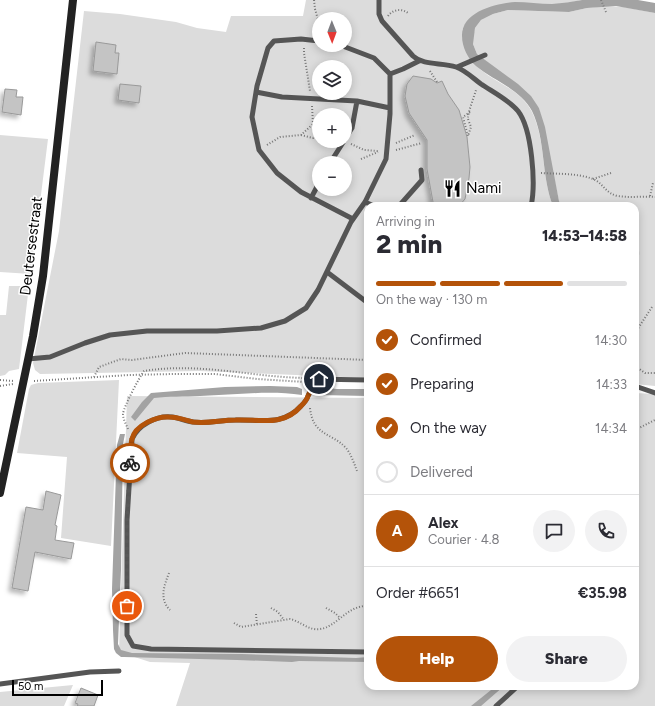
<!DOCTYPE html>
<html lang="en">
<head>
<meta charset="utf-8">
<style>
  :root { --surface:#fff; --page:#f2f2f3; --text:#2b2b33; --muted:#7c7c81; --line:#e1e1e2; --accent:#b45309 }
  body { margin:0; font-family:Figtree,sans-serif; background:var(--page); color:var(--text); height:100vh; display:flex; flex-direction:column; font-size:15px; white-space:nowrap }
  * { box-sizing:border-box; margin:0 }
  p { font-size:13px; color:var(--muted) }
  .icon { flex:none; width:22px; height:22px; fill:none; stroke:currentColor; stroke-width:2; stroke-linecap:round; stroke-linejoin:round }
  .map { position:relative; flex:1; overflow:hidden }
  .panel { position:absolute; left:364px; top:202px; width:275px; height:488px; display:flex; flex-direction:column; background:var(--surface); border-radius:12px; box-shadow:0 2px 10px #0003 }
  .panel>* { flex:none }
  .needle { width:26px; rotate:179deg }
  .fabs { position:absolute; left:312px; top:12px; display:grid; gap:8px }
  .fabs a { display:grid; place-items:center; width:40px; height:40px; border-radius:50%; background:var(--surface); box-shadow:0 2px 10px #0003; font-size:20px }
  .scale { position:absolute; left:12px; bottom:10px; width:91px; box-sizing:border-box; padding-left:4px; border:2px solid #000; border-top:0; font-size:11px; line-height:14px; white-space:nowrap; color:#000; -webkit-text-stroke:3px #fff; paint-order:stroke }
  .pin { position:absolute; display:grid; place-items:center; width:34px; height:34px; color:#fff; margin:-17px; border:2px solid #fff; border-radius:50%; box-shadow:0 1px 4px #0007 }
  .courier { position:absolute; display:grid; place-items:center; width:40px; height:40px; margin:-20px; border:3px solid #b45309; border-radius:50%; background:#fff; color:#222; box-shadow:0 1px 5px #0007 }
  .summary em { font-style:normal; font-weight:800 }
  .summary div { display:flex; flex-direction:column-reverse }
  .summary { display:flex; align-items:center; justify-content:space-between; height:68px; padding:0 12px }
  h1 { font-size:26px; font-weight:800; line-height:30px }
  .bar { display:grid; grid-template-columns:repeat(4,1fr); gap:6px 4px; align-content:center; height:48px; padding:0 12px }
  .bar i { height:5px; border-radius:3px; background:var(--line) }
  .bar .on { background:var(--accent) }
  .bar p { grid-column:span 4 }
  .line { display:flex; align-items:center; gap:10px; padding:0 12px; border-top:1px solid var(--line) }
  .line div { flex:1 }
  .round { display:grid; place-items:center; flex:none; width:42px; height:42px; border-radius:21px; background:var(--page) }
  ol { padding:0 12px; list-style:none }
  li { display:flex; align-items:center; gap:12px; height:44px }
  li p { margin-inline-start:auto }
  li .icon { padding:4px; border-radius:50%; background:var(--accent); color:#fff; stroke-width:4 }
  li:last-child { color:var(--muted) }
  li i { width:22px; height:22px; border:2px solid var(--line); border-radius:50% }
  .action { display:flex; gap:8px; margin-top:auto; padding:8px 12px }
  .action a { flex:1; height:46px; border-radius:24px; background:var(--accent); color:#fff; font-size:16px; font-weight:800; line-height:46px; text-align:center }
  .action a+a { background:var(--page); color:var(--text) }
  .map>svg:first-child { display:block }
  .green { fill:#dcdcdc; fill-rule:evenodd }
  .water { fill:#a3a3a3 }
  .building { fill:#c4c4c4; stroke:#999; filter:url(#shadow) }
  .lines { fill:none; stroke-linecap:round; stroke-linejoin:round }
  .path { stroke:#777; stroke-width:2; stroke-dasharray:1 2; stroke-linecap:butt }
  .lane { stroke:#555; stroke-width:5 }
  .secondary { stroke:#222; stroke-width:8 }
  .done { stroke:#595959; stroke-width:4; stroke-dasharray:0 7.2 }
  .route { stroke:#b45309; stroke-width:5 }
  .labels { text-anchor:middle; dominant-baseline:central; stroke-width:3; stroke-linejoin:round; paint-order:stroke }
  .poi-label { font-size:15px; fill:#000; stroke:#fff; text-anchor:start }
  .street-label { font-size:15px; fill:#000; stroke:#fff }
</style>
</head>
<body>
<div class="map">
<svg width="655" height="706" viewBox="0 0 655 706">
  <defs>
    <filter id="shadow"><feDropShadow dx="-3.5" dy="3.5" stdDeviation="2" flood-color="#0004"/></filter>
  </defs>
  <rect width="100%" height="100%" fill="#fff"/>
  <!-- green -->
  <path class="green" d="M306,0H582C542,10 503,0 469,20C461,27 460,35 465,44C470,52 474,64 481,70C498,84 521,90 532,112C546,141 541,176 553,206H368V378L199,371L40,374L35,370L33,363L59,231L84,11L120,14L176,22L197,28L226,32L231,16H303ZM319,19H345V45H319ZM319,67H345V93H319ZM319,115H345V141H319ZM319,163H345V189H319Z
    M607,6L624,7L655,13V386L635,384V363L637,357H635V272L638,264V242L635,235V206H562L559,201L539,108L496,69L477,54L473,44V37L475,28L481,20L493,14L508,10L569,12L587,8Z
    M0,135L48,139L31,274L0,272Z
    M9,286H29L19,369L9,371L5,375L0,376V315H6Z
    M119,380L111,546L61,538L67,457L17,453L29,389L31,385L38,383Z
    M635,393L655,394V706H176L190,663L150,662L119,652L127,396L368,398V686H635Z
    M73,685L64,706H0V692Z"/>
  <!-- water -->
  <path class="water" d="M582,0H638L655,3V13L616,6L587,8L569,12L508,10L493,14L481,20L475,28L473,44L477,54L518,84L531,96L539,108L545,127L559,201L562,206H553C541,176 546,140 532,111C520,89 494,81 476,66C468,59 462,47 462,36C461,12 496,3 515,2C527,2 540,4 552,4C562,3 572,2 582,0Z
    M635,235C641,248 640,259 635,272Z
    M270,386L297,387L302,389V395C268,390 234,395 200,396C184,397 169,396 154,398L135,421L131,417L142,402L151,393L225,387Z
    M319,387L337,389H368V396L319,395L317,393Z
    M120,434H125L123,444L121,570L118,644L121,650L132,653L242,654L356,658L368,657V662L299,661L292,662L237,660L124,657H121L116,653L114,649L113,630L112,589L117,445Z
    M496,686H504L481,706H471Z"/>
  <!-- building -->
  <path class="building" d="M96,42L116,45L115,53H119L117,74L93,71Z
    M413,76L431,79L437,83L442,81L448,94L459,110L467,137L470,167L469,178L465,199L459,206H434L433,202L427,169V140L409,113L405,96L407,84Z
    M120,84L141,86L139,103L118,100Z
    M5,89L17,90L16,97H23L21,115L2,112Z
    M46,491L61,495L55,525L57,526L55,540L74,543L71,559L35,552L28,591L12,588L26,507L43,510Z
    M81,688L98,695L94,706H77L78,704L75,703Z"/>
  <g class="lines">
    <!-- path -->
    <path class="path" d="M314,0L315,9L319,23
      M601,0L606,12
      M388,16C393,9 403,8 409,14
      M304,48V53L310,91
      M430,71L437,82
      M312,106L313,124L319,129
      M470,112L463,117L468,136L471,127C470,124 468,120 468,118C468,112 474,97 476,90
      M301,135L313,138L319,134
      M396,143L415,135
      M351,144L364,150L378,151
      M267,145L280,137L301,135L313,124
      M396,150L422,143
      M361,159L378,152
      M541,173C557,174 577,173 593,179C603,183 606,194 618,196C630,198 643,196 655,197
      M593,179L611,173
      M650,196L653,183
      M635,333L652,307
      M635,366L645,373H655
      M94,377L99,367L121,359L132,360L185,353L368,360
      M0,380L14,381
      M34,381L129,375L173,374H215L257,379L305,382
      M0,386L13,384
      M310,408C313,436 331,432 346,448C351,454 354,463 357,471
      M128,429C126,424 123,419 123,414C124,406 139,378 144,371C199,362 250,377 305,378
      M635,430L655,420
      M169,573C164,586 159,599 170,610
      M271,608L278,612L284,620
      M326,608L335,613L340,618
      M256,614L257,625
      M234,623L241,627L290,619C300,621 309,631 320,629C337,627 347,605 368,606"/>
    <!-- lane -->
    <path class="lane" d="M379,0V14L382,21L413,56C424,66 442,62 456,67C465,70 474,79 481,84C493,92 509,100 518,111C532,129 536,184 531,206
      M319,41L301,39L274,41L268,48L257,86L252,117L259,150L277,173L301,192L353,219
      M457,67L485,55
      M390,74L403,69L419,61
      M256,92L282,97L357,101
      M345,139L352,128L357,101L390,108
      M330,163L344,141
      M311,198L319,183
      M365,202L374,206
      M399,206L422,180L421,170
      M327,272L368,303
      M28,359L50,357L85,343L110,335L147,331H217L261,328L285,321L306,308L318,290L351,222L365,202L386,159L390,114V74L374,58L340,45
      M368,380L313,379C312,384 311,391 308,396C307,400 304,403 301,406C282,427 260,419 235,420C221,420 207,424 193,422C186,421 179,418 172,417C157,415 138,425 132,439L127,520V635L133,646L151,649L368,652
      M635,386L655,393
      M0,684L90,672L119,671
      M496,706L518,686"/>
    <!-- secondary -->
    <path class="secondary" d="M0,493L33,336L43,276L73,0"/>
  </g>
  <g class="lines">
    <!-- done -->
    <path class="done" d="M127,606V520L130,463"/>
    <!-- route -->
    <path class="route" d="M130,463C131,456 130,446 132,439C135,425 157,416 169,417C177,417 185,420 193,422C208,424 221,420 236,420C260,419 283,427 301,406C304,403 307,400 308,396C311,391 311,384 313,378L319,379"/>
  </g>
  <!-- icons -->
  <defs>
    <symbol id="restaurant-bare" viewBox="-9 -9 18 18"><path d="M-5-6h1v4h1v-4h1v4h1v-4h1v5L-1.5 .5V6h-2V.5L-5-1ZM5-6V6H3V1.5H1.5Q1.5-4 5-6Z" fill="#000" stroke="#fff" stroke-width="2.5" paint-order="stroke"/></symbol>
  </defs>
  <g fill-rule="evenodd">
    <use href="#restaurant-bare" x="440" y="176" width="25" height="25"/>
  </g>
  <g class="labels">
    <!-- poi labels -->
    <g class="poi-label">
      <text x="466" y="188">Nami</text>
    </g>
    <!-- street labels -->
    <g class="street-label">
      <text transform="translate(31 246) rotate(-83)">Deutersestraat</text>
    </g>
  </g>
</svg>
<div class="fabs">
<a><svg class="needle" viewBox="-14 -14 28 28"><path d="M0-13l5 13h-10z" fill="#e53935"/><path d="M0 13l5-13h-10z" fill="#7c7c81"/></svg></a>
<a><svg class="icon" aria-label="layers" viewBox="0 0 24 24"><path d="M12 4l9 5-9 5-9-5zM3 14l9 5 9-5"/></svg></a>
<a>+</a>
<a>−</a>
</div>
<div class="scale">50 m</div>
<div class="pin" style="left:127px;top:606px;background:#ea580c"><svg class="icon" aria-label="bag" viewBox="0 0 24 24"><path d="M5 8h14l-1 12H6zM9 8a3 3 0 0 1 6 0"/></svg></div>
<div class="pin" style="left:319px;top:379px;background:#1f2937"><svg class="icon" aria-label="home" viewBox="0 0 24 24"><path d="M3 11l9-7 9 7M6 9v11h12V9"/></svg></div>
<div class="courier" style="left:130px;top:463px"><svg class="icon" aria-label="bike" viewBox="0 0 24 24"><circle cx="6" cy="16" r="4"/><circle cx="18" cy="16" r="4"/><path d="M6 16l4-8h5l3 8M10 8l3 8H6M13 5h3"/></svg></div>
<section class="panel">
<div class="summary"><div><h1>2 min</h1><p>Arriving in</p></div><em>14:53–14:58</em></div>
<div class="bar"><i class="on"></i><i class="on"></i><i class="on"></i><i></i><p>On the way · 130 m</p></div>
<ol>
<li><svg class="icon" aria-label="check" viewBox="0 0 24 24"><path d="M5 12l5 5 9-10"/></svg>Confirmed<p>14:30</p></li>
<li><svg class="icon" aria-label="check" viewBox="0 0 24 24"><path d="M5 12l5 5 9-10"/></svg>Preparing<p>14:33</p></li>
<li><svg class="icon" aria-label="check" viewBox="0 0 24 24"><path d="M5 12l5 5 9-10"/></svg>On the way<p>14:34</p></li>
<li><i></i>Delivered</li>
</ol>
<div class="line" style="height:72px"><b class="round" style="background:var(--accent);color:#fff">A</b><div><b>Alex</b><p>Courier · 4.8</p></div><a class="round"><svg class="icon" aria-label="chat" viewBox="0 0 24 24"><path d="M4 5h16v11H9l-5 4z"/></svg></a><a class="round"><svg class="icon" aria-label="phone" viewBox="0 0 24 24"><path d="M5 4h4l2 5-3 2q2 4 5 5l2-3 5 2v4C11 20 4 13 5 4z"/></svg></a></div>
<div class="line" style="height:52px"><div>Order #6651</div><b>€35.98</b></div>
<div class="action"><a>Help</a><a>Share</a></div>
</section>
</div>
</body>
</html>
